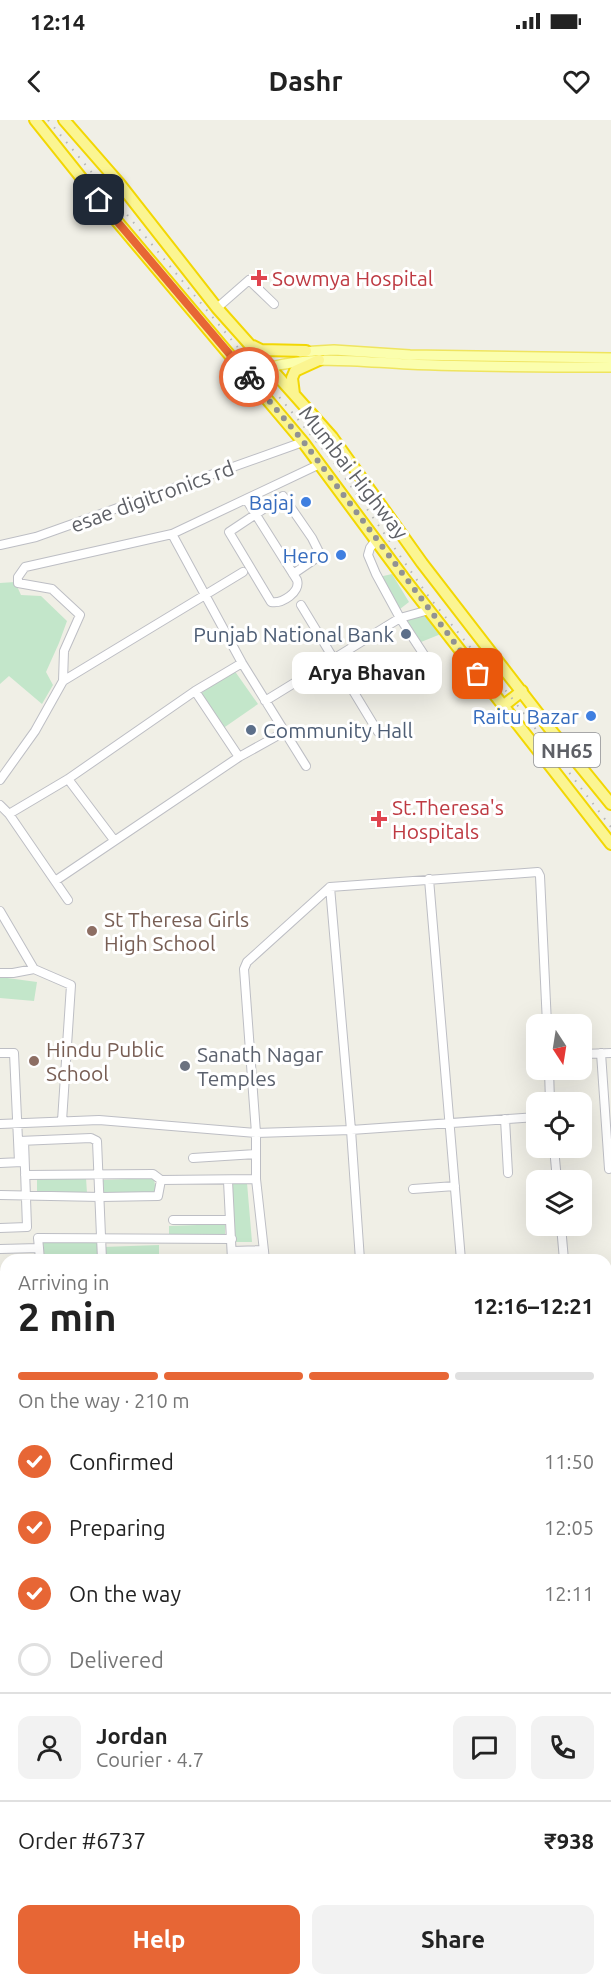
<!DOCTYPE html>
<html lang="en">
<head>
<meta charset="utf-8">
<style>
  :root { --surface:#fff; --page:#f2f2f2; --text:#222; --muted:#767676; --line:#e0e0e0; --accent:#e76635 }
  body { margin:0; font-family:Ubuntu,sans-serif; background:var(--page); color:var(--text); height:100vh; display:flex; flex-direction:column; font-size:22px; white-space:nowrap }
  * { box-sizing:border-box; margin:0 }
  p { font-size:20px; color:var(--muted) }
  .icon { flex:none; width:33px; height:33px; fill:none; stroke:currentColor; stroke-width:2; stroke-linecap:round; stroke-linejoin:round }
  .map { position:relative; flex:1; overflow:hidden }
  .panel { position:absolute; left:0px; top:1134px; width:612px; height:732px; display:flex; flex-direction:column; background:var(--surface); border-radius:18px 18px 0 0; box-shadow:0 6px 24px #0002 }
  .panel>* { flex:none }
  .needle { width:39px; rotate:168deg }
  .fabs { position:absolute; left:526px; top:894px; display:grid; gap:12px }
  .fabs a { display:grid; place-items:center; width:66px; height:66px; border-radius:12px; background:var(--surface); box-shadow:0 6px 24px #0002; font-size:30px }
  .pin { position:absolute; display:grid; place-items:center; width:51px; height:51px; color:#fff; margin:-26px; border-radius:12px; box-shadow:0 3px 9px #0006 }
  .courier { position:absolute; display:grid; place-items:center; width:60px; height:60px; margin:-30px; border:4px solid #e76635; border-radius:50%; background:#fff; color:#222; box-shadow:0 2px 8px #0007 }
  .bubble { position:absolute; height:42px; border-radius:12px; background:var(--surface); box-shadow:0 6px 24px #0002; font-size:20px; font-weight:700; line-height:42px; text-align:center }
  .headline em { font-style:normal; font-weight:700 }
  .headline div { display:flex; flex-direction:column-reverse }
  .headline { display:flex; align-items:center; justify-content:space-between; height:102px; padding:0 18px }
  h1 { font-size:39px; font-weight:700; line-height:45px }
  .bar { display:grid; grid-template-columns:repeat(4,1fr); gap:9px 6px; align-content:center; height:72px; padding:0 18px }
  .bar i { height:8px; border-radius:4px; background:var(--line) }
  .bar .selected { background:var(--accent) }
  .bar p { grid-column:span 4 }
  .line { display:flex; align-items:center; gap:15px; padding:0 18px; border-top:2px solid var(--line) }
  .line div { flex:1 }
  .round { display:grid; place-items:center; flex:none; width:63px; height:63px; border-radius:12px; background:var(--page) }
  ol { padding:0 18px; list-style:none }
  li { display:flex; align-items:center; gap:18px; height:66px }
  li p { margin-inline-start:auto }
  li .icon { padding:6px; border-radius:50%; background:var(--accent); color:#fff; stroke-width:4 }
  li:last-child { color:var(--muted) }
  li i { width:33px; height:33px; border:3px solid var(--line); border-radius:50% }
  .cta { display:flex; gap:12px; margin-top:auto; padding:12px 18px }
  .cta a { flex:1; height:69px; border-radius:12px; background:var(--accent); color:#fff; font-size:24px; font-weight:700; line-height:69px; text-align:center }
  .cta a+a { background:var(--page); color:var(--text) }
  .status { display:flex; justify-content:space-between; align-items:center; height:42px; padding:0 30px; background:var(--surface); direction:ltr }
  .status svg { height:16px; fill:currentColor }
  header { display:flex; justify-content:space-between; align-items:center; height:78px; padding:0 18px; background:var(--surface); font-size:27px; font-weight:700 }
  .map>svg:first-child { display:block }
  .green { fill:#c3e6ca }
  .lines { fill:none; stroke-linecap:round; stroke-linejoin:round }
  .minor-casing { stroke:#bdbec4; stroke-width:10 }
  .major-casing { stroke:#efe45f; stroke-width:12 }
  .highway-casing { stroke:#f2d704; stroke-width:14 }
  .minor { stroke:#fff; stroke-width:8 }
  .major { stroke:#fbfead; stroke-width:9 }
  .highway { stroke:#fbf591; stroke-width:10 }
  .rail { stroke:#b6b7b7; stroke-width:2; stroke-dasharray:1.5 8; stroke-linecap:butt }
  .done { stroke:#919293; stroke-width:6; stroke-dasharray:0 10.8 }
  .route { stroke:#e76635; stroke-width:8 }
  .health-dot { fill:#e0444e; stroke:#fff; stroke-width:2 }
  .shop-dot { fill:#3f7fe0; stroke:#fff; stroke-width:2 }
  .service-dot { fill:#5c6f8a; stroke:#fff; stroke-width:2 }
  .education-dot { fill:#8d6e63; stroke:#fff; stroke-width:2 }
  .worship-dot { fill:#6b7280; stroke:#fff; stroke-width:2 }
  .labels { text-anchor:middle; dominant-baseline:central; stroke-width:6; stroke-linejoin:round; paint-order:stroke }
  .shield { fill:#fff; stroke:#8e9094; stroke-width:1.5 }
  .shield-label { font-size:20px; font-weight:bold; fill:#5e6066 }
  .health-label { font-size:21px; fill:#be3a42; stroke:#fff; text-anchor:start }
  .street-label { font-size:21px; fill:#5e6066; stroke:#fff }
  .shop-label { font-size:21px; fill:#366cbe; stroke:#fff; text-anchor:end }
  .service-label { font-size:21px; fill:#4e5e75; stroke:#fff; text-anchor:end }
  .education-label { font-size:21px; fill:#785e54; stroke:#fff; text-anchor:start }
  .worship-label { font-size:21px; fill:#5b616d; stroke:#fff; text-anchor:start }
</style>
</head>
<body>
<div class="status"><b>12:14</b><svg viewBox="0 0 49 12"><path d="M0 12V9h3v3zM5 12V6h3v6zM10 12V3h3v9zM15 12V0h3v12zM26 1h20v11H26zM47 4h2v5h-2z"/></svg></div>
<header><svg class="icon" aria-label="back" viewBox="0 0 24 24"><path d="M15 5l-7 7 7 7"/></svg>Dashr<svg class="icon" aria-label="heart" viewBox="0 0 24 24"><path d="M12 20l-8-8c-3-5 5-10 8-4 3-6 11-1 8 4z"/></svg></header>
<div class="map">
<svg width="611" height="1866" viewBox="0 0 611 1866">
  <rect width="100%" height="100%" fill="#f0efe6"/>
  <!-- green -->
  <path class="green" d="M392,454L409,482L400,489L379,457Z
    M15,462L21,475L41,476L67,501L59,523L46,552L53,565L42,584L9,556L0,564V463Z
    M428,494L441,514L421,522L407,500Z
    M234,550L258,584L222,609L200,574Z
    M0,857L37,862L34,881L0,878Z
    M37,1058H86L87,1073L37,1075Z
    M154,1058L156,1073L104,1075L103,1060Z
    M247,1063L252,1122H235L229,1064Z
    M225,1104V1116L169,1118V1106Z
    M43,1122H99V1140H45Z
    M159,1125V1137L104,1140L103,1127Z"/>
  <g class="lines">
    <defs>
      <path id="minor" d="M217,188L249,160L274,184
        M246,379L297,460C301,472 282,484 271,482L229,412L283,376L312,418L319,432L315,439L293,454
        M172,414L242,543L306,646
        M376,420L370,428L368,435L376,454L400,498L432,547
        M0,425L36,417L303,322
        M301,485L378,612
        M63,561L64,531L80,495L52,469L18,463V457L25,447L172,414L320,344
        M195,571L239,637
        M265,581L400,498L429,490
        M68,659L114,720
        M0,660L35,611L63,561L243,452
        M0,685L9,694L68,780
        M9,694L68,659L195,571L242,543
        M429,759L461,1140
        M55,761L239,637L284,612
        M330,767L351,1010L360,1140
        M0,791L34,849
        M0,853H13L34,849L71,865L62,1001
        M0,933H14L19,1042
        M601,933L609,1049
        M582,934L611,933
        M549,950L550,982
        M505,999L508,1053
        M0,1004L99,1000L256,1013L351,1010L537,997
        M19,1021L91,1018L97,1021L102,1140
        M554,1028L557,1060
        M193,1038L256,1034
        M0,1043L22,1042
        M25,1055L153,1054L161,1060L256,1059
        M228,1061L232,1140
        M413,1069L455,1066
        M0,1075L101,1077L158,1076L161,1060
        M173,1100H230
        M561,1106L564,1140
        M0,1108L27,1107L24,1021
        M39,1128L40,1140
        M0,1129L39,1128L38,1118L232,1119
        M232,1131L264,1130
        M265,1140L256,1059V1013L244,849L247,842L330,767L538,752L540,756L547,904
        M0,1169H6
        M0,1193H6
        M0,1215L6,1214
        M606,1244H611
        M0,1253H6
        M0,1274H6
        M0,1308H6
        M606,1329L611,1328
        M606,1338H611
        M0,1341H6
        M0,1380H6
        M0,1389H6
        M0,1509L6,1508
        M0,1603H6
        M0,1743L6,1742"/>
      <path id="major" d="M300,232L334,230L410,235L611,238
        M271,247C315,235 363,242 408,244C476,247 544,247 611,247"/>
      <path id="highway" d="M35,0L99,80L303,322L403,457L611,724
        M64,0L119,63L217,188L332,317L422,443L554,614L611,684
        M99,80L119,63
        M253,226L261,230L306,231
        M294,274L292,258L295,251L319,240
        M503,586L522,571"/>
    </defs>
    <!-- minor casing -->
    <use href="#minor" class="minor-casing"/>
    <!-- major casing -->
    <use href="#major" class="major-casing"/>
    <!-- highway casing -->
    <use href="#highway" class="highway-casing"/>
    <!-- minor -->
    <use href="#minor" class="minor"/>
    <!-- major -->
    <use href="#major" class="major"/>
    <!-- highway -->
    <use href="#highway" class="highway"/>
    <!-- rail -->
    <path class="rail" d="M48,0L336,345L429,477L511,577L611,707
      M606,1852L611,1851"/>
  </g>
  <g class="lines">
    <!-- done -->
    <path class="done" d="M249,257L303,321L478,554"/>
    <!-- route -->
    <path class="route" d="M99,80L249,257"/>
  </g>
  <!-- markers -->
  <g class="health-dot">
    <path d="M256 149h6v6h6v6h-6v6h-6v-6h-6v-6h6z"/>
    <path d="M376 690h6v6h6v6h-6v6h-6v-6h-6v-6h6z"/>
  </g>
  <g class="shop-dot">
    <circle cx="306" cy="382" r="6"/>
    <circle cx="341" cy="435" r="6"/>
    <circle cx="591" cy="596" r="6"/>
  </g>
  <g class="service-dot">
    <circle cx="406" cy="514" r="6"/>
    <circle cx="251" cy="610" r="6"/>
  </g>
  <g class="education-dot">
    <circle cx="92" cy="811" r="6"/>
    <circle cx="34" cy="941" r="6"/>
  </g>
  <circle class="worship-dot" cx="185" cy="946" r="6"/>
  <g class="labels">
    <!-- shield labels -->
    <rect class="shield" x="534" y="613" width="66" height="34" rx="4.5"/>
    <g class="shield-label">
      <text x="567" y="630">NH65</text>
    </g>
    <!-- health labels -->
    <g class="health-label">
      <text x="272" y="158">Sowmya Hospital</text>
      <text x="392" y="687">St.Theresa's<tspan x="392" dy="24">Hospitals</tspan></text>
    </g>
    <!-- street labels -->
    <g class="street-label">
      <text transform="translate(354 352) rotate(52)">Mumbai Highway</text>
      <text transform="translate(152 376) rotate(-20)">esae digitronics rd</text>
    </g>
    <!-- shop labels -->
    <g class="shop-label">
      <text x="294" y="382">Bajaj</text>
      <text x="329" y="435">Hero</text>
      <text x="579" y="596">Raitu Bazar</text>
    </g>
    <!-- service labels -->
    <g class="service-label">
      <text x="394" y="514">Punjab National Bank</text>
      <text x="263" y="610" text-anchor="start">Community Hall</text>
    </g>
    <!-- education labels -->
    <g class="education-label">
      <text x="104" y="799">St Theresa Girls<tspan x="104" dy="24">High School</tspan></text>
      <text x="46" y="929">Hindu Public<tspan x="46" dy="24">School</tspan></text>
    </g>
    <!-- worship labels -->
    <g class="worship-label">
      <text x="197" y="934">Sanath Nagar<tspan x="197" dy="24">Temples</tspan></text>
    </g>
  </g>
</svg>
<div class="fabs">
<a><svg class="needle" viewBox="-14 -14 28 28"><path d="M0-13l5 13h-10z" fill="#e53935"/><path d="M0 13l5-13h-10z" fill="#767676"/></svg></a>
<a><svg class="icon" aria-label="locate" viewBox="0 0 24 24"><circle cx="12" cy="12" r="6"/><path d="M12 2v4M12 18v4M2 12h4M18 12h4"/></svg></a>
<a><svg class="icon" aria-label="layers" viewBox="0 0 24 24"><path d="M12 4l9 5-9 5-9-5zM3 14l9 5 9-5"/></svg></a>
</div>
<div class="pin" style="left:478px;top:554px;background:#ea580c"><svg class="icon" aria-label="bag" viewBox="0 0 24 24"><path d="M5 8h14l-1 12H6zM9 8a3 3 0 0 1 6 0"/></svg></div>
<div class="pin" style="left:99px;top:80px;background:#1f2937"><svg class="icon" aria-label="home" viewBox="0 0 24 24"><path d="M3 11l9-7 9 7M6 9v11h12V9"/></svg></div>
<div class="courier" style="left:249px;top:257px"><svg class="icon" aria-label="bike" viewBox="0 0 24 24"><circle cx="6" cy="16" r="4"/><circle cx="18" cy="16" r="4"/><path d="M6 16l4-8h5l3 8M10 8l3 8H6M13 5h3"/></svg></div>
<div class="bubble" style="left:292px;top:532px;width:150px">Arya Bhavan</div>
<section class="panel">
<div class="headline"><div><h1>2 min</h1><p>Arriving in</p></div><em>12:16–12:21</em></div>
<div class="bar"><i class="selected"></i><i class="selected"></i><i class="selected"></i><i></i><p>On the way · 210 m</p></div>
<ol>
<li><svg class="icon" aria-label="check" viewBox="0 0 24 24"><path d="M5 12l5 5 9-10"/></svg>Confirmed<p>11:50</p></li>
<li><svg class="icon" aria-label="check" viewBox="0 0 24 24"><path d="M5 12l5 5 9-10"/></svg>Preparing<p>12:05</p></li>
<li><svg class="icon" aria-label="check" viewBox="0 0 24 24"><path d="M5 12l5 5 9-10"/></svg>On the way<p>12:11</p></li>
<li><i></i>Delivered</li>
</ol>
<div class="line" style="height:108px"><a class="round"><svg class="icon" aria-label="person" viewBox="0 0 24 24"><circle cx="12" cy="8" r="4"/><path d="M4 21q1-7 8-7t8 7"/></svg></a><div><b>Jordan</b><p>Courier · 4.7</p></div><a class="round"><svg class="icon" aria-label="chat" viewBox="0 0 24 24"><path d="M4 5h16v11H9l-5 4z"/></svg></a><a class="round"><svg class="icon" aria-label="phone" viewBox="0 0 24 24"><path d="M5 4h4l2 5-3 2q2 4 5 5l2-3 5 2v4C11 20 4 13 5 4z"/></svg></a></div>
<div class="line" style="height:78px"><div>Order #6737</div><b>₹938</b></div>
<div class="cta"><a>Help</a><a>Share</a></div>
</section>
</div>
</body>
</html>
